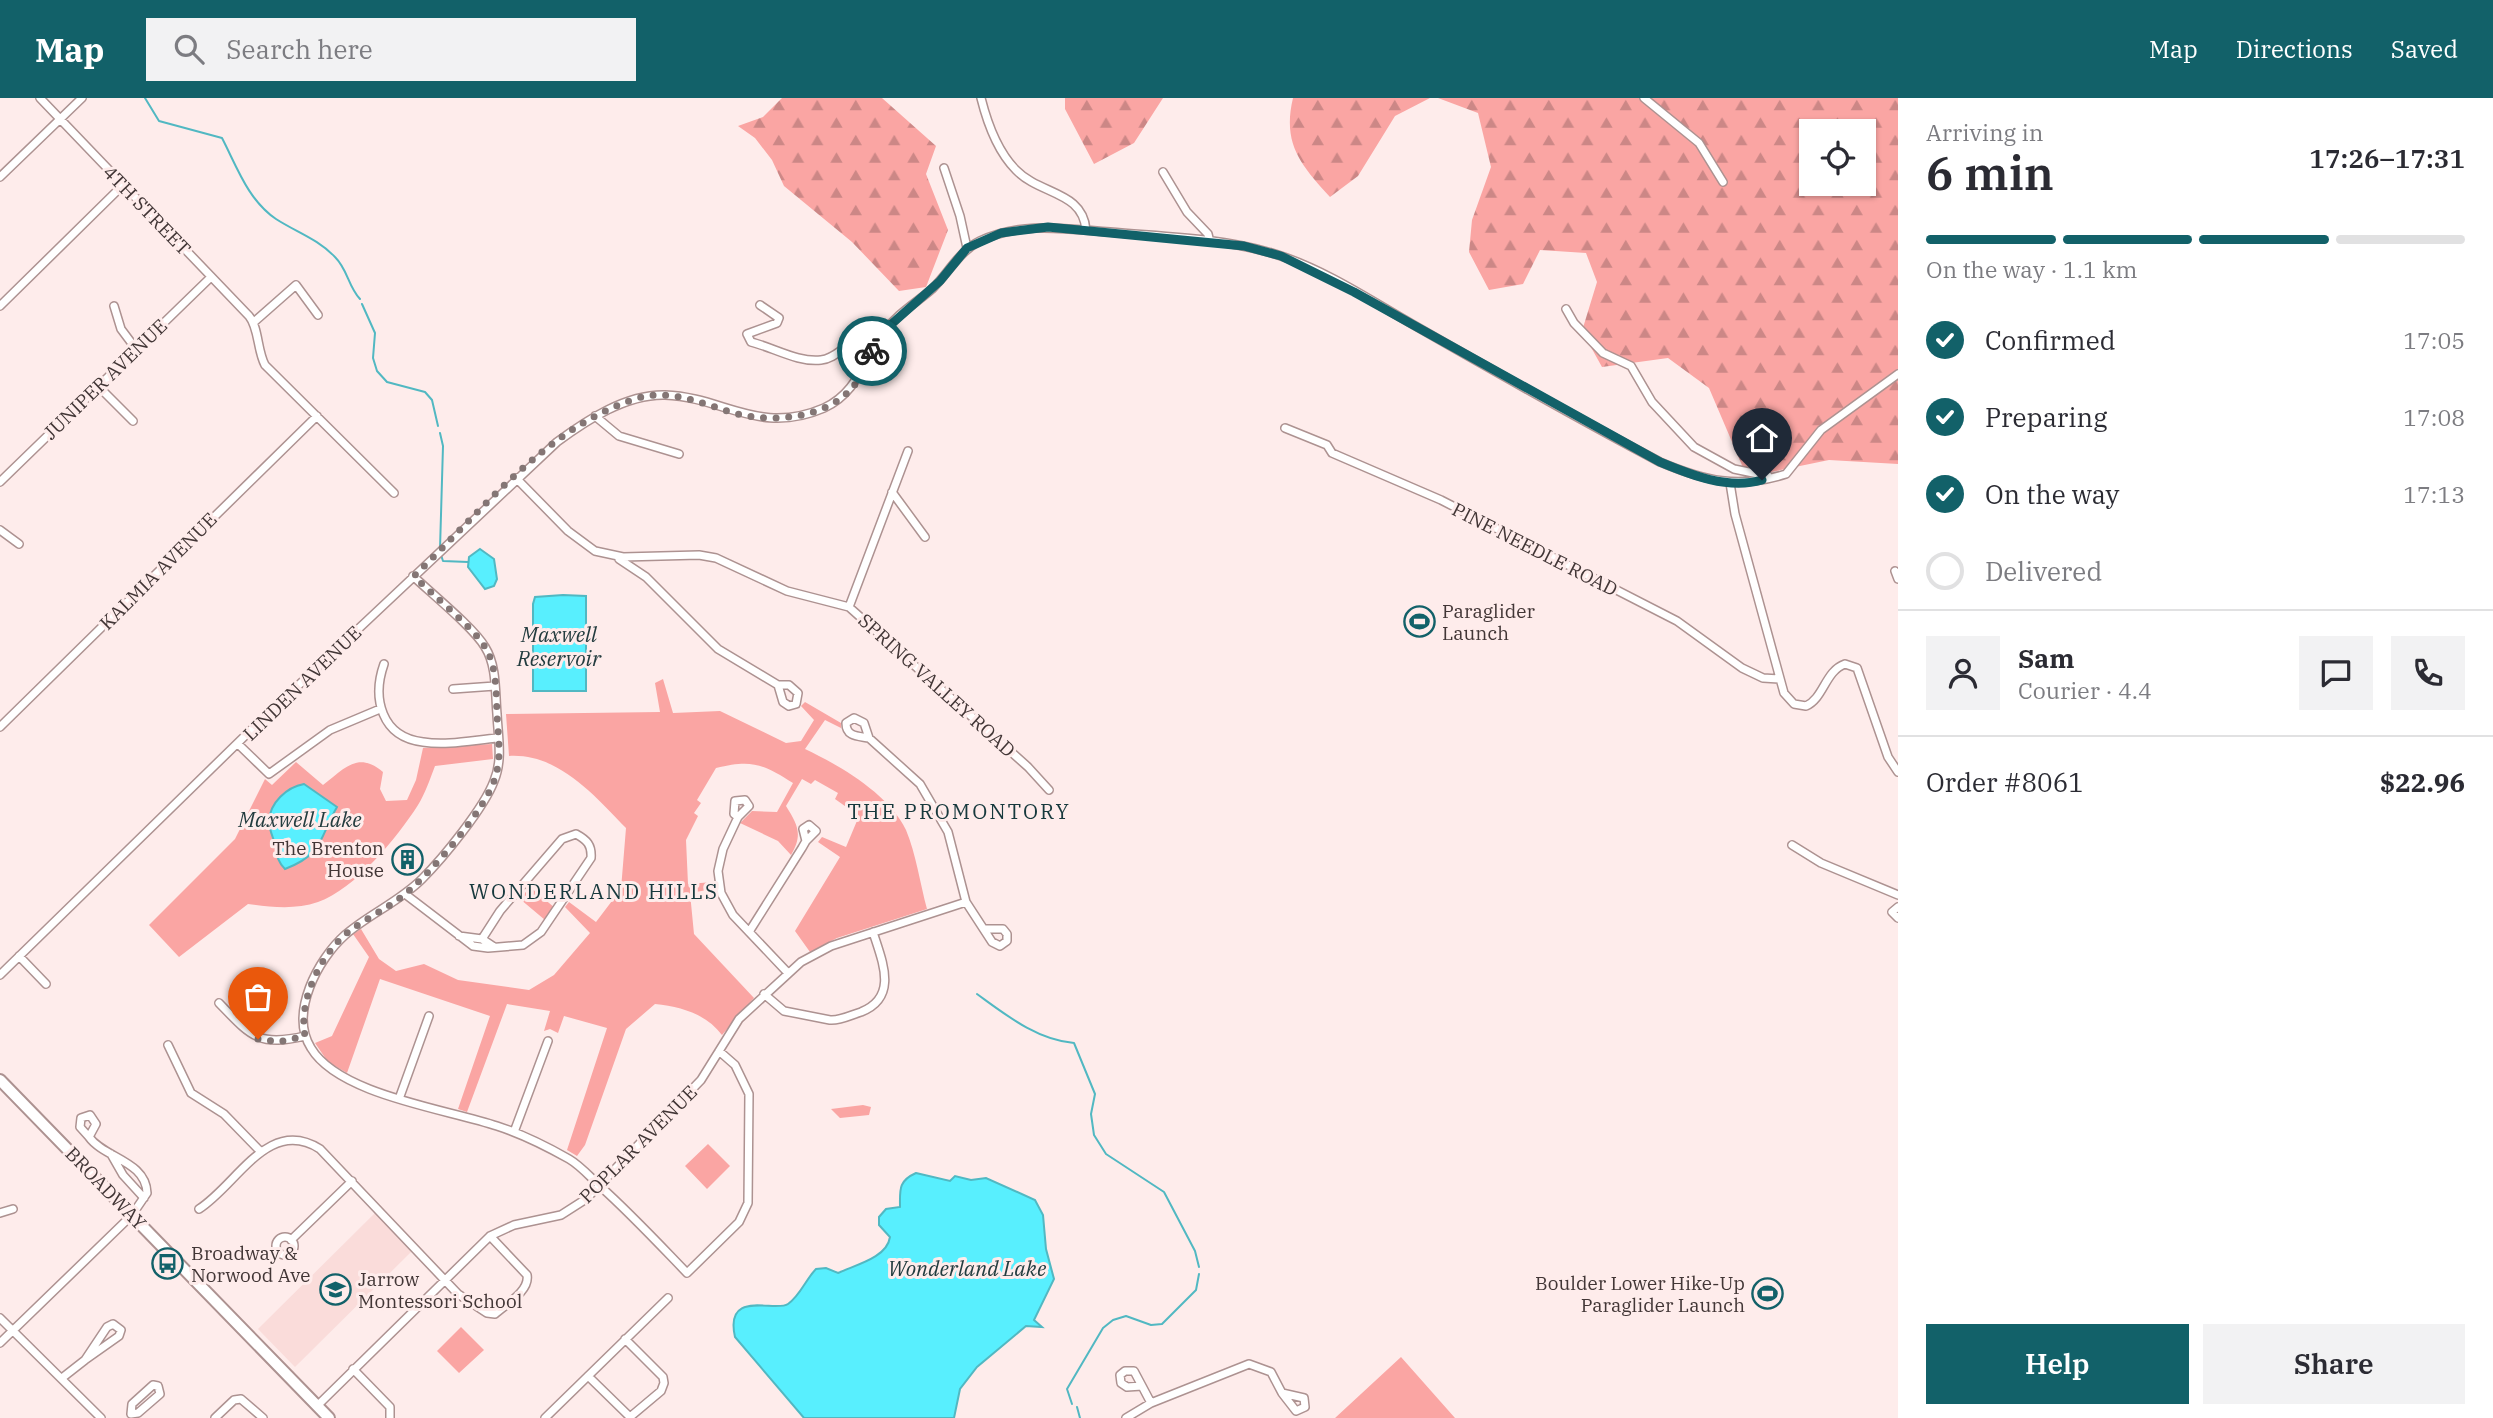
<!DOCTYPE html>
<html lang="en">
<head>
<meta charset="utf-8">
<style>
  :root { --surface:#fff; --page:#f2f2f3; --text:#2b2b33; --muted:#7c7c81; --line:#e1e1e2; --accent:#126169 }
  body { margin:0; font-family:"IBM Plex Serif",serif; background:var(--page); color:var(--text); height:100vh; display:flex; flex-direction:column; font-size:26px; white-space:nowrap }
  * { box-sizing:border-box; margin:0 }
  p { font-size:23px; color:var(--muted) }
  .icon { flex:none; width:38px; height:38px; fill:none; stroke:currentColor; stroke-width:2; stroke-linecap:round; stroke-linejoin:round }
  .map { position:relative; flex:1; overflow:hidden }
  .drawer { display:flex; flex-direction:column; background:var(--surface); width:595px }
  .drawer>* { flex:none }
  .buttons { position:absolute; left:1799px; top:21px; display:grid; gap:14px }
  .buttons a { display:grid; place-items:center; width:77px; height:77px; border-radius:0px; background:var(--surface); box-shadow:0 2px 5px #0004; font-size:35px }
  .pin { position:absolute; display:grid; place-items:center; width:60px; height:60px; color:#fff; margin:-72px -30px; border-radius:50% 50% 50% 0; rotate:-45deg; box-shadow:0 0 7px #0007 }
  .pin .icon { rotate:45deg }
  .courier { position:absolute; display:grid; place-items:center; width:70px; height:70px; margin:-35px; border:5px solid #126169; border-radius:50%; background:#fff; color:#222; box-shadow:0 2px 9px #0007 }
  .headline em { font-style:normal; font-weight:600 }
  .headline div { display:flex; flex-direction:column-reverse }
  .headline { display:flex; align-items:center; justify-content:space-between; height:119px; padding:0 28px }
  h1 { font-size:46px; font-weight:600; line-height:52px }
  .bar { display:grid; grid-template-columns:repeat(4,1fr); gap:10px 7px; align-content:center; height:84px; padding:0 28px }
  .bar i { height:9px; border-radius:5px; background:var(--line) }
  .bar .current { background:var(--accent) }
  .bar p { grid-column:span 4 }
  .line { display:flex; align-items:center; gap:18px; padding:0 28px; border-top:2px solid var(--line) }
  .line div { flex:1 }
  .round { display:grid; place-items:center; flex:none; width:74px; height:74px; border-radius:0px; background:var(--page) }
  ol { padding:0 28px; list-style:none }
  li { display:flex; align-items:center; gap:21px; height:77px }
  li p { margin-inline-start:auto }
  li .icon { padding:7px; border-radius:50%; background:var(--accent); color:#fff; stroke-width:4 }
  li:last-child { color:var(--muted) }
  li i { width:38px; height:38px; border:4px solid var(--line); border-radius:50% }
  .action { display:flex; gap:14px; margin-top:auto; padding:14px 28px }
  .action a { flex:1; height:80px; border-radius:0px; background:var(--accent); color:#fff; font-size:28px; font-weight:600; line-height:80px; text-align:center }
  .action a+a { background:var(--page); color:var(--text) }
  header { display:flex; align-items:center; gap:42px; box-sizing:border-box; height:98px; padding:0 35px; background:var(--accent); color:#fff }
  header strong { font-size:33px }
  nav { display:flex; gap:38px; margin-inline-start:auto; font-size:24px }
  .search { width:490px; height:63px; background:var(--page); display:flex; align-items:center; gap:18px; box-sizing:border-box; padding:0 24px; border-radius:0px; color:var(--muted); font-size:26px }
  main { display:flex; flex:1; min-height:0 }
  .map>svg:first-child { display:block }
  .built { fill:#fadcda }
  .forest { fill:url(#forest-firs); fill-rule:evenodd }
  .park { fill:#faa5a3 }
  .water { fill:#58effe; stroke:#51b8c2; stroke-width:2 }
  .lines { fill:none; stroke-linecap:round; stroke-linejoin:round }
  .stream { stroke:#51b8c2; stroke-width:2 }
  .street-casing { stroke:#ad9291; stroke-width:10 }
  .primary-casing { stroke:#ad9291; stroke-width:14 }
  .street { stroke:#fff; stroke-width:7 }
  .primary { stroke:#fff; stroke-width:10 }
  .done { stroke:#847675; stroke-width:7; stroke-dasharray:0 12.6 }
  .route { stroke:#126169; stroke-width:9 }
  .labels { text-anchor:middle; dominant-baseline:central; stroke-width:6; stroke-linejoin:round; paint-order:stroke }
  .street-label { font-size:19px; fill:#423636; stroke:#feeceb }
  .poi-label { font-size:19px; fill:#423636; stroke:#feeceb; text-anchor:start }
  .water-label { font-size:21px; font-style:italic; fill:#233c3f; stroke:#feeceb }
  .neighbourhood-label { font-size:21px; letter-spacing:2px; fill:#17393d; stroke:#feeceb }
</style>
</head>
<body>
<header>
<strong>Map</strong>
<div class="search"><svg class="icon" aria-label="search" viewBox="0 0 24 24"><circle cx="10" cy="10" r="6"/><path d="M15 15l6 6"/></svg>Search here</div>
<nav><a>Map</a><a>Directions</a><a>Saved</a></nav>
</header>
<main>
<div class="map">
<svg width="1898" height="1320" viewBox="0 0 1898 1320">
  <defs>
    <pattern id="forest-firs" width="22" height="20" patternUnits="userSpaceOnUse" patternTransform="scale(1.75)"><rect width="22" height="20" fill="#faa5a3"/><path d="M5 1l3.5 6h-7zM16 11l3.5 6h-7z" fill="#cc8786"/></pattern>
  </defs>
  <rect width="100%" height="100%" fill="#feeceb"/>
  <!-- built -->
  <path class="built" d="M375,1115L412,1153L295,1269L258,1231Z"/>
  <!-- forest -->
  <path class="forest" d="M782,0H882L936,48L926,76L948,132L926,189L899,193L852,144L784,88L772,62L755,40L738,28L763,19Z
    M1065,0H1163L1134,45L1094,66L1065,11Z
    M1293,0H1430L1395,18L1358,78L1330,99C1301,67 1282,46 1293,0Z
    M1438,0H1898V366L1829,362L1747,379L1709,290L1668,260L1602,269L1582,233L1597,184L1586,155L1540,152L1523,186L1489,192L1469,154L1472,122L1491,69L1478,15ZM1811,33H1864V86H1811Z"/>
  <!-- park -->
  <path class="park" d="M663,581L673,615L720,613L786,645L801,643L814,622L801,608L805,604L841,625V630L825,622L805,651C839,667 889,696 906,732C916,756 920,785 927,811L837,840L810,854L795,833L840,759L818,744L822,739L846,749L859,718L835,701L838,695L815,682L811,686L802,681L786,708C798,727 803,737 791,757L778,743L740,725L752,713L777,714L793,685C763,666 752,661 716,670L697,702L701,705L694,715L698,718L686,742L688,786L713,784V791L690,795L694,836L754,900L722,937C706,916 682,909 655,906L626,931L585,1047L577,1058L567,1052L607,930L564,918L558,935L550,931L544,933L550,913L507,906L467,1014L458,1011L490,918L380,881L347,975L328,964L315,945L332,938L369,859L353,836L361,831L379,861L396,873L424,866L458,882L529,892L554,877L590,835L565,809L569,804L596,824L621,791L626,730C594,697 558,655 509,658L506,616L660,614L655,585Z
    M492,646L493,661L435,668C430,681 425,696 418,707C397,740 355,791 318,804C295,812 271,809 248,806L179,859L149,827L235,741L265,681L272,687L296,664L323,687C345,670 358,653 383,674L380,691L386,703L407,702L416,682L423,650Z
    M530,789L555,810L545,822L520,801Z
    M863,1007L871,1009L869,1017L840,1020L831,1011Z
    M708,1046L730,1068L707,1091L685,1068Z
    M461,1229L484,1252L459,1275L437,1253Z
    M1401,1259L1455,1320H1335Z"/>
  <!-- water -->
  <path class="water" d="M480,451L494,461L497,481L494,488L485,491L468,469L469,459Z
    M563,497L586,498V593H533V506L535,499Z
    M304,686L337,709C319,740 324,756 285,771C277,763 277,757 275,746C273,739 269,731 269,724C269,705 287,689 304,686Z
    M916,1075L950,1083L955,1078L971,1082L986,1080L1035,1102L1043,1117L1046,1151L1054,1181L1034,1222L1042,1229L1026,1228L977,1269L960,1291L954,1320H804L735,1239C724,1190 776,1215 788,1206C800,1198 806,1181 816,1171L826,1170L838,1175C855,1167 887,1160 890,1139L879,1127V1119L886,1111L900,1109C900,1092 898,1083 916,1075Z"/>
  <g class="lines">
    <!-- stream -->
    <path class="stream" d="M145,0L159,23L222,40C237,69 248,102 276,121C296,134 318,141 335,159C348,172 348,188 360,201
      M362,206L375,235L373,260L377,273L387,284L425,294L432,302L438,328
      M440,335L443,348L440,451
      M441,457L443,463L468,464
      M977,896C1006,917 1037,942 1074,945L1095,996L1091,1016L1094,1037L1106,1056L1164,1094L1195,1153L1199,1169
      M1072,1306L1067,1291L1103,1230L1113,1222L1126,1218L1151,1227L1162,1226L1196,1192L1199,1176
      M1077,1309L1080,1320"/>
    <defs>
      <path id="street" d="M40,0L249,218C259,230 257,252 265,267L394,395
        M981,0C987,24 998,54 1016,72C1040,97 1083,93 1086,132
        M1644,0L1699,45L1723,84
        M944,70L960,118L967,150
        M1163,74L1187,114L1208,136L1210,144
        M0,79L82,0
        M760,207L779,220L777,225L747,236L751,244C772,249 799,265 821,262C839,260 846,242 865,242L873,250
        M0,208L123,87
        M114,208L121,231L136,251
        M1566,211L1574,225L1603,255L1631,268L1652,304L1694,349L1734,371L1768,378
        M254,224L296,187L318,217
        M98,288L133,323
        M595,318L619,338L679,356
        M1285,330L1327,347L1332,355L1441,402L1677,523L1742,570L1763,580L1779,581
        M516,380L568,433L595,453L623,459L699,457L716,460L787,493L849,509L1028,669L1049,692
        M0,384L211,179
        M1730,385L1735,416L1784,595L1794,606L1806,608C1824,600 1825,573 1845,566L1857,570L1888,659L1898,674
        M892,394L925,439
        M0,432L19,446
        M619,461L646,479L718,551L778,587
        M1895,473L1898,481
        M413,478C432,496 474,530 485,549C497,568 495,594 497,616C498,638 503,662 494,683C484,710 443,760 422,781C399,804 369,816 345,837C318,861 289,915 311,950C339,997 447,1011 497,1028C522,1036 546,1048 569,1061C581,1068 590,1079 601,1089C631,1116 658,1145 687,1175L739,1124L748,1105L749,996L735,967L719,953
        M849,509L908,353
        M384,566C372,600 381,639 423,644C447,648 474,642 498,640
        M778,587H789L798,595L796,606L789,608L783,604Z
        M453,591L495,588
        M854,620L864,625L869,640C858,638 846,639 846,625Z
        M0,629L317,318
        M869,640L920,686L948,734L966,804L992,844L1000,848L1007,843V836L1003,831H985
        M238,646L269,676L330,632L380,611
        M738,719L734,716L735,703L745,702L749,708L738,719L723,751L718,773L721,795L733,817L788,875
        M1792,747L1821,765L1898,797
        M405,796L473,848L488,850L523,847L541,834L591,760C592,747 587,742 576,736L562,741L500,813L482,841
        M1898,809L1892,814L1898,820
        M749,834L802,750L806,743L803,731L809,727L816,733L806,743
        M459,838L482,841L494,849
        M19,858L46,886
        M0,877L253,630L557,344C587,322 626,296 665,297C724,299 759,338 824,310C859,294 863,261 885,233C897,216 916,205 932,191C948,176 959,153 980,143C1021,123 1067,131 1110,134C1166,139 1225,140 1278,157C1325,172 1370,202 1412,226C1494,273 1576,320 1660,364C1705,383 1738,391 1786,376L1821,332L1898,276
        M764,896L784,913L830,922C840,923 851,917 861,914C899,899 882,863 873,834
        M219,905C251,938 258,949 305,938
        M168,947L191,995L224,1016L261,1054
        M399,1001L429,918
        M90,1017L96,1026L89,1039L80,1029L81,1020Z
        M514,1034L548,943
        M111,1056L123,1077L144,1100
        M199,1111C237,1087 268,1018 320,1051L458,1196L487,1215L495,1216C506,1206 530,1193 527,1177L490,1138
        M0,1115L13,1111
        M276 1148a9 9 0 1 1 18 0a9 9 0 1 1-18 0Z
        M291,1142L352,1083
        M0,1220L101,1320
        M113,1226L121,1232L119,1238L85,1262L107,1229Z
        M0,1245L132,1117L147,1095C146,1063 104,1060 89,1039
        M353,1271L390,1309V1320
        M1125,1273H1134L1142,1288L1127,1289L1121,1285L1120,1277Z
        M588,1278L630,1319L661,1293L664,1285L663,1279L625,1241
        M62,1280L85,1262
        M153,1287L158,1288L160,1296L138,1315L131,1316L132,1306Z
        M1142,1288L1151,1305
        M1282,1295L1304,1300L1305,1309L1296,1313Z
        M317,1308L490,1138L514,1127L561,1117L586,1101L701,982L739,921L801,864L831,848L966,804
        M215,1320L234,1302L241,1301L263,1320
        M545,1320L668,1200
        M1126,1320L1151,1305L1249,1266L1271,1274L1282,1295"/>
      <path id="primary" d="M0,982L329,1320"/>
    </defs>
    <!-- street casing -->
    <use href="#street" class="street-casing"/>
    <!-- primary casing -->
    <use href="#primary" class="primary-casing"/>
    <!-- street -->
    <use href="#street" class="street"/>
    <!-- primary -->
    <use href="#primary" class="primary"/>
  </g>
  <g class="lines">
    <!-- done -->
    <path class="done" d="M258,941L279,944L305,938C298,901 322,853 352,831C369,819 388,810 405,796C431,775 486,711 495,680C502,659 498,638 497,616C496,594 497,568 485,549C474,530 431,496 414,478C480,415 545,330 635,301C672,289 703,307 738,316C774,325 826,320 852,290C861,280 866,265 872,253"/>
    <!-- route -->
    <path class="route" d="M872,253L887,230L940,183L967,150L1001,135L1048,129L1244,148L1281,158L1354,194L1660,364C1691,377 1728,392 1762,382"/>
  </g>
  <!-- icons -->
  <defs>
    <symbol id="stadium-ring" viewBox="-11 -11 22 22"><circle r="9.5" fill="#feeceb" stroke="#126169" stroke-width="1.5"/><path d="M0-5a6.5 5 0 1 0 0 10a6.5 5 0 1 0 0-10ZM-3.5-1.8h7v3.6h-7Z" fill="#126169"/></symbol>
    <symbol id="building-ring" viewBox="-11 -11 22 22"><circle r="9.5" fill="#feeceb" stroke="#126169" stroke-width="1.5"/><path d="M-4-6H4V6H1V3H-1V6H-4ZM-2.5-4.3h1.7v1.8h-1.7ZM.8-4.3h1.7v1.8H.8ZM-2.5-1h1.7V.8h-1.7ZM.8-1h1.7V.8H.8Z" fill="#126169"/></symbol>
    <symbol id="bus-ring" viewBox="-11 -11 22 22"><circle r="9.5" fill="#feeceb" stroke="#126169" stroke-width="1.5"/><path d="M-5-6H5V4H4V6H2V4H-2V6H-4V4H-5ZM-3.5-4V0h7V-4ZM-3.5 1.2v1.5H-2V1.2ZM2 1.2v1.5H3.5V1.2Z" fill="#126169"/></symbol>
    <symbol id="school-ring" viewBox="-11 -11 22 22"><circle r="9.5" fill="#feeceb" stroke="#126169" stroke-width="1.5"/><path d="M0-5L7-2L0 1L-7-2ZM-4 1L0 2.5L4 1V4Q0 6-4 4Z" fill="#126169"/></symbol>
  </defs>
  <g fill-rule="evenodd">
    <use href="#stadium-ring" x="1402" y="506" width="35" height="35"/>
    <use href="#building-ring" x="390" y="744" width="35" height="35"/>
    <use href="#bus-ring" x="150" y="1148" width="35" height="35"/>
    <use href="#school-ring" x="318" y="1174" width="35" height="35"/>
    <use href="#stadium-ring" x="1750" y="1178" width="35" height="35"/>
  </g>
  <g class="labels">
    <!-- street labels -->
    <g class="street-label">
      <text transform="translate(147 112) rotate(46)">4TH STREET</text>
      <text transform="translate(105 281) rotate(-44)">JUNIPER AVENUE</text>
      <text transform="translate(1535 451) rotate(27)">PINE NEEDLE ROAD</text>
      <text transform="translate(158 473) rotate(-45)">KALMIA AVENUE</text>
      <text transform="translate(302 585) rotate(-44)">LINDEN AVENUE</text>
      <text transform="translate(937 587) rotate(42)">SPRING VALLEY ROAD</text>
      <text transform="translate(638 1046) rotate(-45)">POPLAR AVENUE</text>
      <text transform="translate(106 1090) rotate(46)">BROADWAY</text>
    </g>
    <!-- poi labels -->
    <g class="poi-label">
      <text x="1442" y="513">Paraglider<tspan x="1442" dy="22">Launch</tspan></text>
      <text x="384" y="750" text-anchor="end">The Brenton<tspan x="384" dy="22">House</tspan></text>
      <text x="191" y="1155">Broadway &amp;<tspan x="191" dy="22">Norwood Ave</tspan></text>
      <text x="358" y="1181">Jarrow<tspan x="358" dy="22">Montessori School</tspan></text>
      <text x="1745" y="1185" text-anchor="end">Boulder Lower Hike-Up<tspan x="1745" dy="22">Paraglider Launch</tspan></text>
    </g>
    <!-- water labels -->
    <g class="water-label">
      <text x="559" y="536">Maxwell<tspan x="559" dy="24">Reservoir</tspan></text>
      <text x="300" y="721">Maxwell Lake</text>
      <text x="967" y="1170">Wonderland Lake</text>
    </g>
    <!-- neighbourhood labels -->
    <g class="neighbourhood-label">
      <text x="959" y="713">THE PROMONTORY</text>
      <text x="594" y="793">WONDERLAND HILLS</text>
    </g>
  </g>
</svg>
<div class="buttons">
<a><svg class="icon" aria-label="locate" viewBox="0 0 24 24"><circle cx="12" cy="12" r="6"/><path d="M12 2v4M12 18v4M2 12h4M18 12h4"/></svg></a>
</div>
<div class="pin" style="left:258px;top:941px;background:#ea580c"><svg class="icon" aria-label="bag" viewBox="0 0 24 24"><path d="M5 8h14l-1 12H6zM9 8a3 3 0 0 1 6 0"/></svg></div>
<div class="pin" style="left:1762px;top:382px;background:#1f2937"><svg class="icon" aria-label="home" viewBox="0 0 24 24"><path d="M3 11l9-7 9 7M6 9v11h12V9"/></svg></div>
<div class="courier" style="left:872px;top:253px"><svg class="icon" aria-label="bike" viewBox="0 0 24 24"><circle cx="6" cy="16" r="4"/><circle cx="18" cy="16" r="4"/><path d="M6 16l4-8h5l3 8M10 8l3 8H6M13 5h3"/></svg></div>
</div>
<section class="drawer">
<div class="headline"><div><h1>6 min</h1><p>Arriving in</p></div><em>17:26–17:31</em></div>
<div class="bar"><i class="current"></i><i class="current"></i><i class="current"></i><i></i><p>On the way · 1.1 km</p></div>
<ol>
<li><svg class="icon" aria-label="check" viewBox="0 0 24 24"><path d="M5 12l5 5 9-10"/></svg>Confirmed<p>17:05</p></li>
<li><svg class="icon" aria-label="check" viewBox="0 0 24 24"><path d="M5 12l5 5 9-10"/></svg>Preparing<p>17:08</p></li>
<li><svg class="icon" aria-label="check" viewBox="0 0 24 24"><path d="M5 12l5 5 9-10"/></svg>On the way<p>17:13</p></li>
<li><i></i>Delivered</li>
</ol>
<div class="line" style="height:126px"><a class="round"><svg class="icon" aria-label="person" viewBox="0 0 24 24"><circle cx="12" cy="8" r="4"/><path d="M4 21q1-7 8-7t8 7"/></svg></a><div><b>Sam</b><p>Courier · 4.4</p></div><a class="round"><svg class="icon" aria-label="chat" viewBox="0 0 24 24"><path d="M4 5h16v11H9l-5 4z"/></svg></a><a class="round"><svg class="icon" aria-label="phone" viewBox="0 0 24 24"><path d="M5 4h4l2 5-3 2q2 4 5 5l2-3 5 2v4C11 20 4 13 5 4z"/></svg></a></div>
<div class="line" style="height:91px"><div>Order #8061</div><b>$22.96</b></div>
<div class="action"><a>Help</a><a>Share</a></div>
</section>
</main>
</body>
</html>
